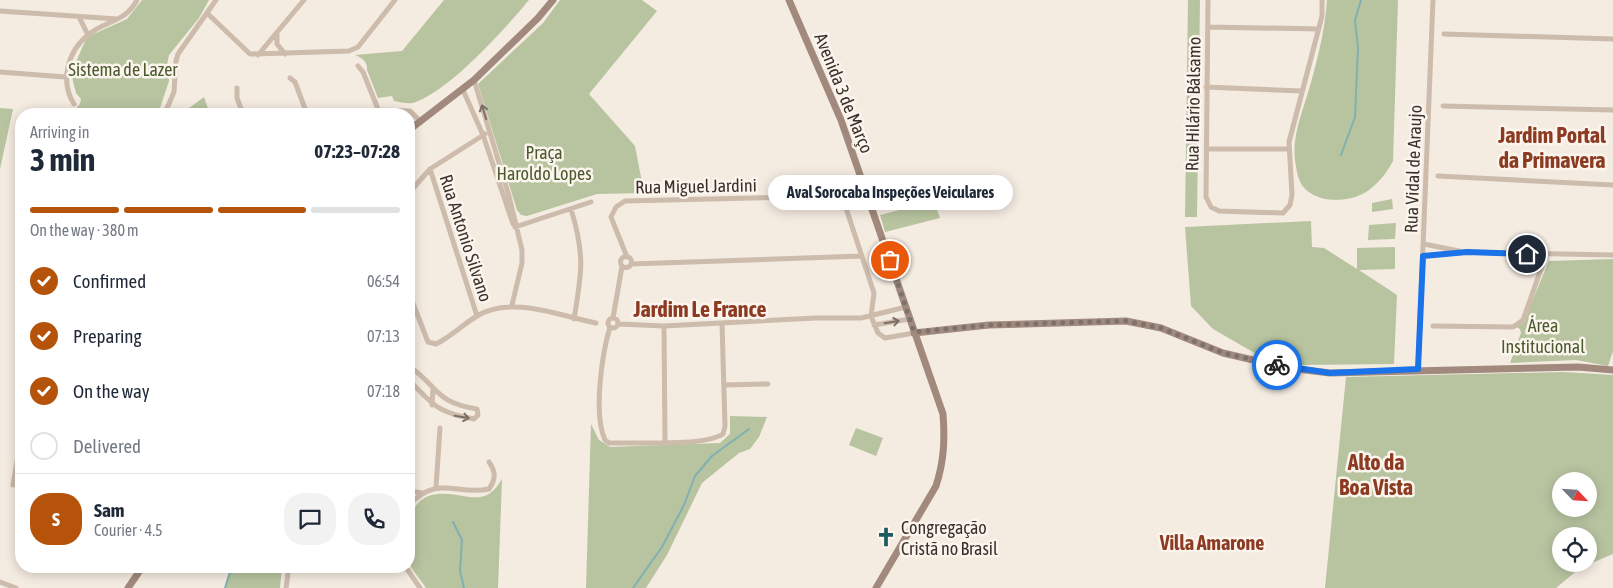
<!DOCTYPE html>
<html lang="en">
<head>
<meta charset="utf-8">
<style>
  :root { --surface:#fff; --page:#f2f2f3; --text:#1f2937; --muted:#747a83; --line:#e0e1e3; --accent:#b45309 }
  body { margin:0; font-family:"Asap Condensed",sans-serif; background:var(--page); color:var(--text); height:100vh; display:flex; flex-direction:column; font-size:19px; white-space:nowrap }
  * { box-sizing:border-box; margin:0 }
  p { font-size:16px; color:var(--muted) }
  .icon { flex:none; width:28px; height:28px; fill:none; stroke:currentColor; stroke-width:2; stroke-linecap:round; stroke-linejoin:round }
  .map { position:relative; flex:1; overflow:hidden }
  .details { position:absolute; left:15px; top:108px; width:400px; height:465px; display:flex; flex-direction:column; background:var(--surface); border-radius:20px; box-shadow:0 2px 12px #0003 }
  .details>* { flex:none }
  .needle { width:32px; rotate:115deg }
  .fabs { position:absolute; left:1552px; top:472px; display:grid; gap:10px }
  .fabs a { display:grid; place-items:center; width:45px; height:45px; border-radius:50%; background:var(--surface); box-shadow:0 2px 12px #0003; font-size:25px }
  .pin { position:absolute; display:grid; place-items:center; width:42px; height:42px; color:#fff; margin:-21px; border:2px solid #fff; border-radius:50%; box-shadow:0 1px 5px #0007 }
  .courier { position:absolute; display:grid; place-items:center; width:50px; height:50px; margin:-25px; border:4px solid #1a73e8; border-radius:50%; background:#fff; color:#222; box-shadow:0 1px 6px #0007 }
  .bubble { position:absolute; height:35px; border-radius:18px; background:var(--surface); box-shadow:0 2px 12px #0003; font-size:16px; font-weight:700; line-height:35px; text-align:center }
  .overview em { font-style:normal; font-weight:700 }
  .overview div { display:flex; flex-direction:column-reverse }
  .overview { display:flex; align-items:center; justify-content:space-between; height:85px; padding:0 15px }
  h1 { font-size:32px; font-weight:700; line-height:38px }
  .bar { display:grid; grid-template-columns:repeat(4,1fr); gap:8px 5px; align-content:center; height:60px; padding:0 15px }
  .bar i { height:6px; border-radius:4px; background:var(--line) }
  .bar .current { background:var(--accent) }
  .bar p { grid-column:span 4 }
  .line { display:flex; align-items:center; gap:12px; padding:0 15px; border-top:1px solid var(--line) }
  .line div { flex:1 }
  .round { display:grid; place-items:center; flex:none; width:52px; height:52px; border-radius:20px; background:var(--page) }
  ol { padding:0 15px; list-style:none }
  li { display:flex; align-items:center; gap:15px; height:55px }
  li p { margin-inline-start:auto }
  li .icon { padding:5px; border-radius:50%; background:var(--accent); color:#fff; stroke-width:4 }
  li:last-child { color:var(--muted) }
  li i { width:28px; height:28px; border:2px solid var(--line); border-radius:50% }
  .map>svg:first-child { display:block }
  .green { fill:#b8c4a0; fill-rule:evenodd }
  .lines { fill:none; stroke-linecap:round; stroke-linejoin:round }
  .stream { stroke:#7fb0b2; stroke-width:2 }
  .street { stroke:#cdbbac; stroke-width:5 }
  .secondary { stroke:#a18a7d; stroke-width:7 }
  .oneway { stroke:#7d6f65 }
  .done { stroke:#7c716b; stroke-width:5; stroke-dasharray:0 9 }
  .route { stroke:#1a73e8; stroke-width:6 }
  .labels { text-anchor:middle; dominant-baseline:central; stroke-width:5; stroke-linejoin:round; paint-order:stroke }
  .park-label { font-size:18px; fill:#4a5a2e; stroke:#fbf5ee }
  .street-label { font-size:18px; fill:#3b302b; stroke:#fbf5ee }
  .poi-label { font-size:18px; fill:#3b302b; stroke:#fbf5ee; text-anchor:start }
  .quarter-label { font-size:20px; font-weight:bold; fill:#8c3b22; stroke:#fbf5ee }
  .district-label { font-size:22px; font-weight:bold; fill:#8c3b22; stroke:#fbf5ee }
</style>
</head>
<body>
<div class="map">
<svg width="1613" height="588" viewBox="0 0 1613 588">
  <rect width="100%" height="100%" fill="#f4ebe1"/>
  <!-- green -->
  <path class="green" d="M142,0H209L199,18L169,55L167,65L169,81L158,114L72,113L80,104L81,99L76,93L71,73L87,37L127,19Z
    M444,0H529C505,29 449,92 413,103C407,104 400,102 394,101L392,96L378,98L367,70C368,62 362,58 355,55L402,51Z
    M560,0H642L657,11L589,94L635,146L644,193L597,194L527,216L521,215L517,210L478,84L543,23Z
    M1188,0H1200L1197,217H1185Z
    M1327,0H1398L1393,161C1386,174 1378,184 1366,192C1347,204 1308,204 1299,179C1297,174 1296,166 1295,160C1292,134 1303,111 1310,86C1318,58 1325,29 1327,0Z
    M204,97L210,114H181Z
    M0,108L13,109L0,169Z
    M1392,199L1393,209L1372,212V203Z
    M934,201L940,218L885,232L880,215Z
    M1311,221L1312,247L1324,248L1357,269V248L1395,247V269L1359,270L1397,295L1394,364L1300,365L1276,361L1265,359L1213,329L1191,306L1185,227Z
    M1396,223L1395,239L1368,240L1369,225Z
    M1613,259V351L1608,366L1576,360L1510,363L1521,333L1520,329L1516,327L1523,323L1549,261Z
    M1564,372L1613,375V554L1580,568L1556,588H1325L1346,377ZM1589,481V509H1561V481ZM1561,536H1589V564H1561Z
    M730,416L767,417L759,437L750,449L739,453L702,483L667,555L646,588H586L591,424L599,440L610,447L720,443L730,434Z
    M856,428L883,438L876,456L849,445Z
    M502,479L498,588H426C421,580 412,571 409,562C408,558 409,551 409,546C409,527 408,501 432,495C461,488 483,513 502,479Z
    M227,566H282L280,588H225L230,573Z"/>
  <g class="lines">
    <!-- stream -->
    <path class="stream" d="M1341,155L1355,117L1358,48L1355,20L1361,0
      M453,522L462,540L460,571L464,588
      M225,588L230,572
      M633,588L662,547L684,505L695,476L712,456L749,429"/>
    <!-- street -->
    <path class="street" d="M1208,0L1206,197L1211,207L1219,211L1283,213L1290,205L1292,195L1289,142L1322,16V0
      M0,11L117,19
      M207,13L250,54L349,51L358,47L395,0
      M79,17L88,35
      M1208,27L1319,29
      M277,32V44L285,54
      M1444,34L1613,39
      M258,55L304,0
      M358,66L363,72L380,114
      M0,72L65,77
      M290,78L295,82L307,114
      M474,80L509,196L522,250V263L512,305
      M1206,87L1302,91
      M237,88V98L243,114
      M463,90L483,135L513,224
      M74,104C60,82 67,52 88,35C105,20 125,23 137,0
      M1443,106L1613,110
      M379,110L410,111L421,122
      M165,113L174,92L176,61L178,54L216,0
      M1207,149H1288
      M430,169L477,316
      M1438,176L1613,185
      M409,193L430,169L485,134
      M571,209C585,255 582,272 574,319
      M515,227L591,202
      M1424,244L1459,251
      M1423,256L1467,252L1613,255
      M620.5 262a5.5 5.5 0 1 1 11 0a5.5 5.5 0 1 1-11 0Z
      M627,257L611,217L616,207L625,201L837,196L844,202L874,293L871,316L878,333L885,338L914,333
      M631,264L862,256
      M409,293L428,342L436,344C452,336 462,325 477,316C511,295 560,316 596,323
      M608 323a5 5 0 1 1 10 0a5 5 0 1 1-10 0Z
      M613,318L622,266
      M619,324L664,326L816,318H861L906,307
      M874,325L910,319
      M664,326L665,442
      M1433,326L1513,327L1523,320L1546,255
      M610,327C602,354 593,414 605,440L609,443C635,442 703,447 723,434L725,426L722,323
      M409,366C440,388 434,402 477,409L478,415L474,419C438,413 433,405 409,380
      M1418,369L1433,0
      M724,385L768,384
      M432,405L433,389
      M13,485L21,438
      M436,487L440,428
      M409,491L423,493
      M409,505C439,474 455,496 489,489C496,479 496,472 489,462
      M405,566L420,588
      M0,582L16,588
      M286,588L289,566"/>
    <!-- secondary -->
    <path class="secondary" d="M789,0L841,120L943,414C945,440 944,461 936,486L876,588
      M409,130L474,80L538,18L553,0
      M914,333L989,325L1126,321L1161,328L1223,353L1288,368L1330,373L1578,367L1613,370
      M128,588L143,566"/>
  </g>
  <!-- one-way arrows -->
  <defs><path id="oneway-shaft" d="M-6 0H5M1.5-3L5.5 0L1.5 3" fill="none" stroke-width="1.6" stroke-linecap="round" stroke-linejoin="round" transform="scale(1.25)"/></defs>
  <g class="oneway">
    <use href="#oneway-shaft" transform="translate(484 112) rotate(-107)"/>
    <use href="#oneway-shaft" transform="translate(892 322) rotate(-9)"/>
    <use href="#oneway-shaft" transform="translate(462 417) rotate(10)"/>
  </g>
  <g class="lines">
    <!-- done -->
    <path class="done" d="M890,260L914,332L989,325L1126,321L1161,328L1223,353L1277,365"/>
    <!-- route -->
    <path class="route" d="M1277,365L1330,373L1418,369L1423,256L1467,252L1527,254"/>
  </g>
  <!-- icons -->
  <defs>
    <symbol id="church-bare" viewBox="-9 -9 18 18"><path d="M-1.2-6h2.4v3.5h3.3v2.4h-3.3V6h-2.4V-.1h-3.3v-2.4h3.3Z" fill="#1f5a5e" stroke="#fbf5ee" stroke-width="2.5" paint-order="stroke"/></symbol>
  </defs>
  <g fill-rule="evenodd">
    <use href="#church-bare" x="872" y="523" width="28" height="28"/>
  </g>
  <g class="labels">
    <!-- park labels -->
    <g class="park-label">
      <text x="123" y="69">Sistema de Lazer</text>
      <text x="544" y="152">Praça<tspan x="544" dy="21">Haroldo Lopes</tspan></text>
      <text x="1543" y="325">Área<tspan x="1543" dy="21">Institucional</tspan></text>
    </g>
    <!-- street labels -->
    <g class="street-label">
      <text transform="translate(844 93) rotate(68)">Avenida 3 de Março</text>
      <text transform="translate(1193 104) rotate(-89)">Rua Hilário Bálsamo</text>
      <text transform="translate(1413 169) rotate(-88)">Rua Vidal de Araujo</text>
      <text transform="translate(696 186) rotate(-1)">Rua Miguel Jardini</text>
      <text transform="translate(466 238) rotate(72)">Rua Antonio Silvano</text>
    </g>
    <!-- poi labels -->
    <g class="poi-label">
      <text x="901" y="527">Congregação<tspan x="901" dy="21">Cristã no Brasil</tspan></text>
    </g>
    <!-- quarter labels -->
    <g class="quarter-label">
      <text x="1212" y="542">Villa Amarone</text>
    </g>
    <!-- district labels -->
    <g class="district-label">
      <text x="1552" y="135">Jardim Portal<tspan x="1552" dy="25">da Primavera</tspan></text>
      <text x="700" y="309">Jardim Le France</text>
      <text x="1376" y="462">Alto da<tspan x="1376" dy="25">Boa Vista</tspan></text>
    </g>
  </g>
</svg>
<div class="fabs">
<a><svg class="needle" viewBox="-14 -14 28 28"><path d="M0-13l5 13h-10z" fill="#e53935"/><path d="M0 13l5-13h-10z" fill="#747a83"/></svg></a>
<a><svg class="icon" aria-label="locate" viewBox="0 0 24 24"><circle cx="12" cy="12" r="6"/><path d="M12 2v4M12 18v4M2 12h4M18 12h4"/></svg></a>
</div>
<div class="pin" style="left:890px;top:260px;background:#ea580c"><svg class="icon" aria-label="bag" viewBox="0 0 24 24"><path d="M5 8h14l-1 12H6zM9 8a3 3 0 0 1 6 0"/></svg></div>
<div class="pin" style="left:1527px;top:254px;background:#1f2937"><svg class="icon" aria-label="home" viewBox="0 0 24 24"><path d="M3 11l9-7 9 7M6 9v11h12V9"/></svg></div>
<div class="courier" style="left:1277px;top:365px"><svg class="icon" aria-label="bike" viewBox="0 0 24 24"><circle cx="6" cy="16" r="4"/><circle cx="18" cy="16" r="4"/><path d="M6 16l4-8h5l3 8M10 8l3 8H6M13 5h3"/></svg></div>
<div class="bubble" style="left:768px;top:175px;width:245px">Aval Sorocaba Inspeções Veiculares</div>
<section class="details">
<div class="overview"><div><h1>3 min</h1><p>Arriving in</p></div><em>07:23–07:28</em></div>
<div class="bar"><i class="current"></i><i class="current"></i><i class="current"></i><i></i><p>On the way · 380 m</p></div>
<ol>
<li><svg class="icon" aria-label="check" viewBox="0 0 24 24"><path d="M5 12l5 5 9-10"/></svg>Confirmed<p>06:54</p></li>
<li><svg class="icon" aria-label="check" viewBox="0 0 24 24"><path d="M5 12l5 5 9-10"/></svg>Preparing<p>07:13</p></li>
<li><svg class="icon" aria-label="check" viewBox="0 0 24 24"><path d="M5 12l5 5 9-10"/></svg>On the way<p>07:18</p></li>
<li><i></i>Delivered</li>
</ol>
<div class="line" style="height:90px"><b class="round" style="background:var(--accent);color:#fff">S</b><div><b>Sam</b><p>Courier · 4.5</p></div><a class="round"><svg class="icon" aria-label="chat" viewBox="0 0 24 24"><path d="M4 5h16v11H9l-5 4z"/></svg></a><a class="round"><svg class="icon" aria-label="phone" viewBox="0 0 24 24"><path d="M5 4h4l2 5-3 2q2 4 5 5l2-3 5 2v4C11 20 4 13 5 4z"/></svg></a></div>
</section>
</div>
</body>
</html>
